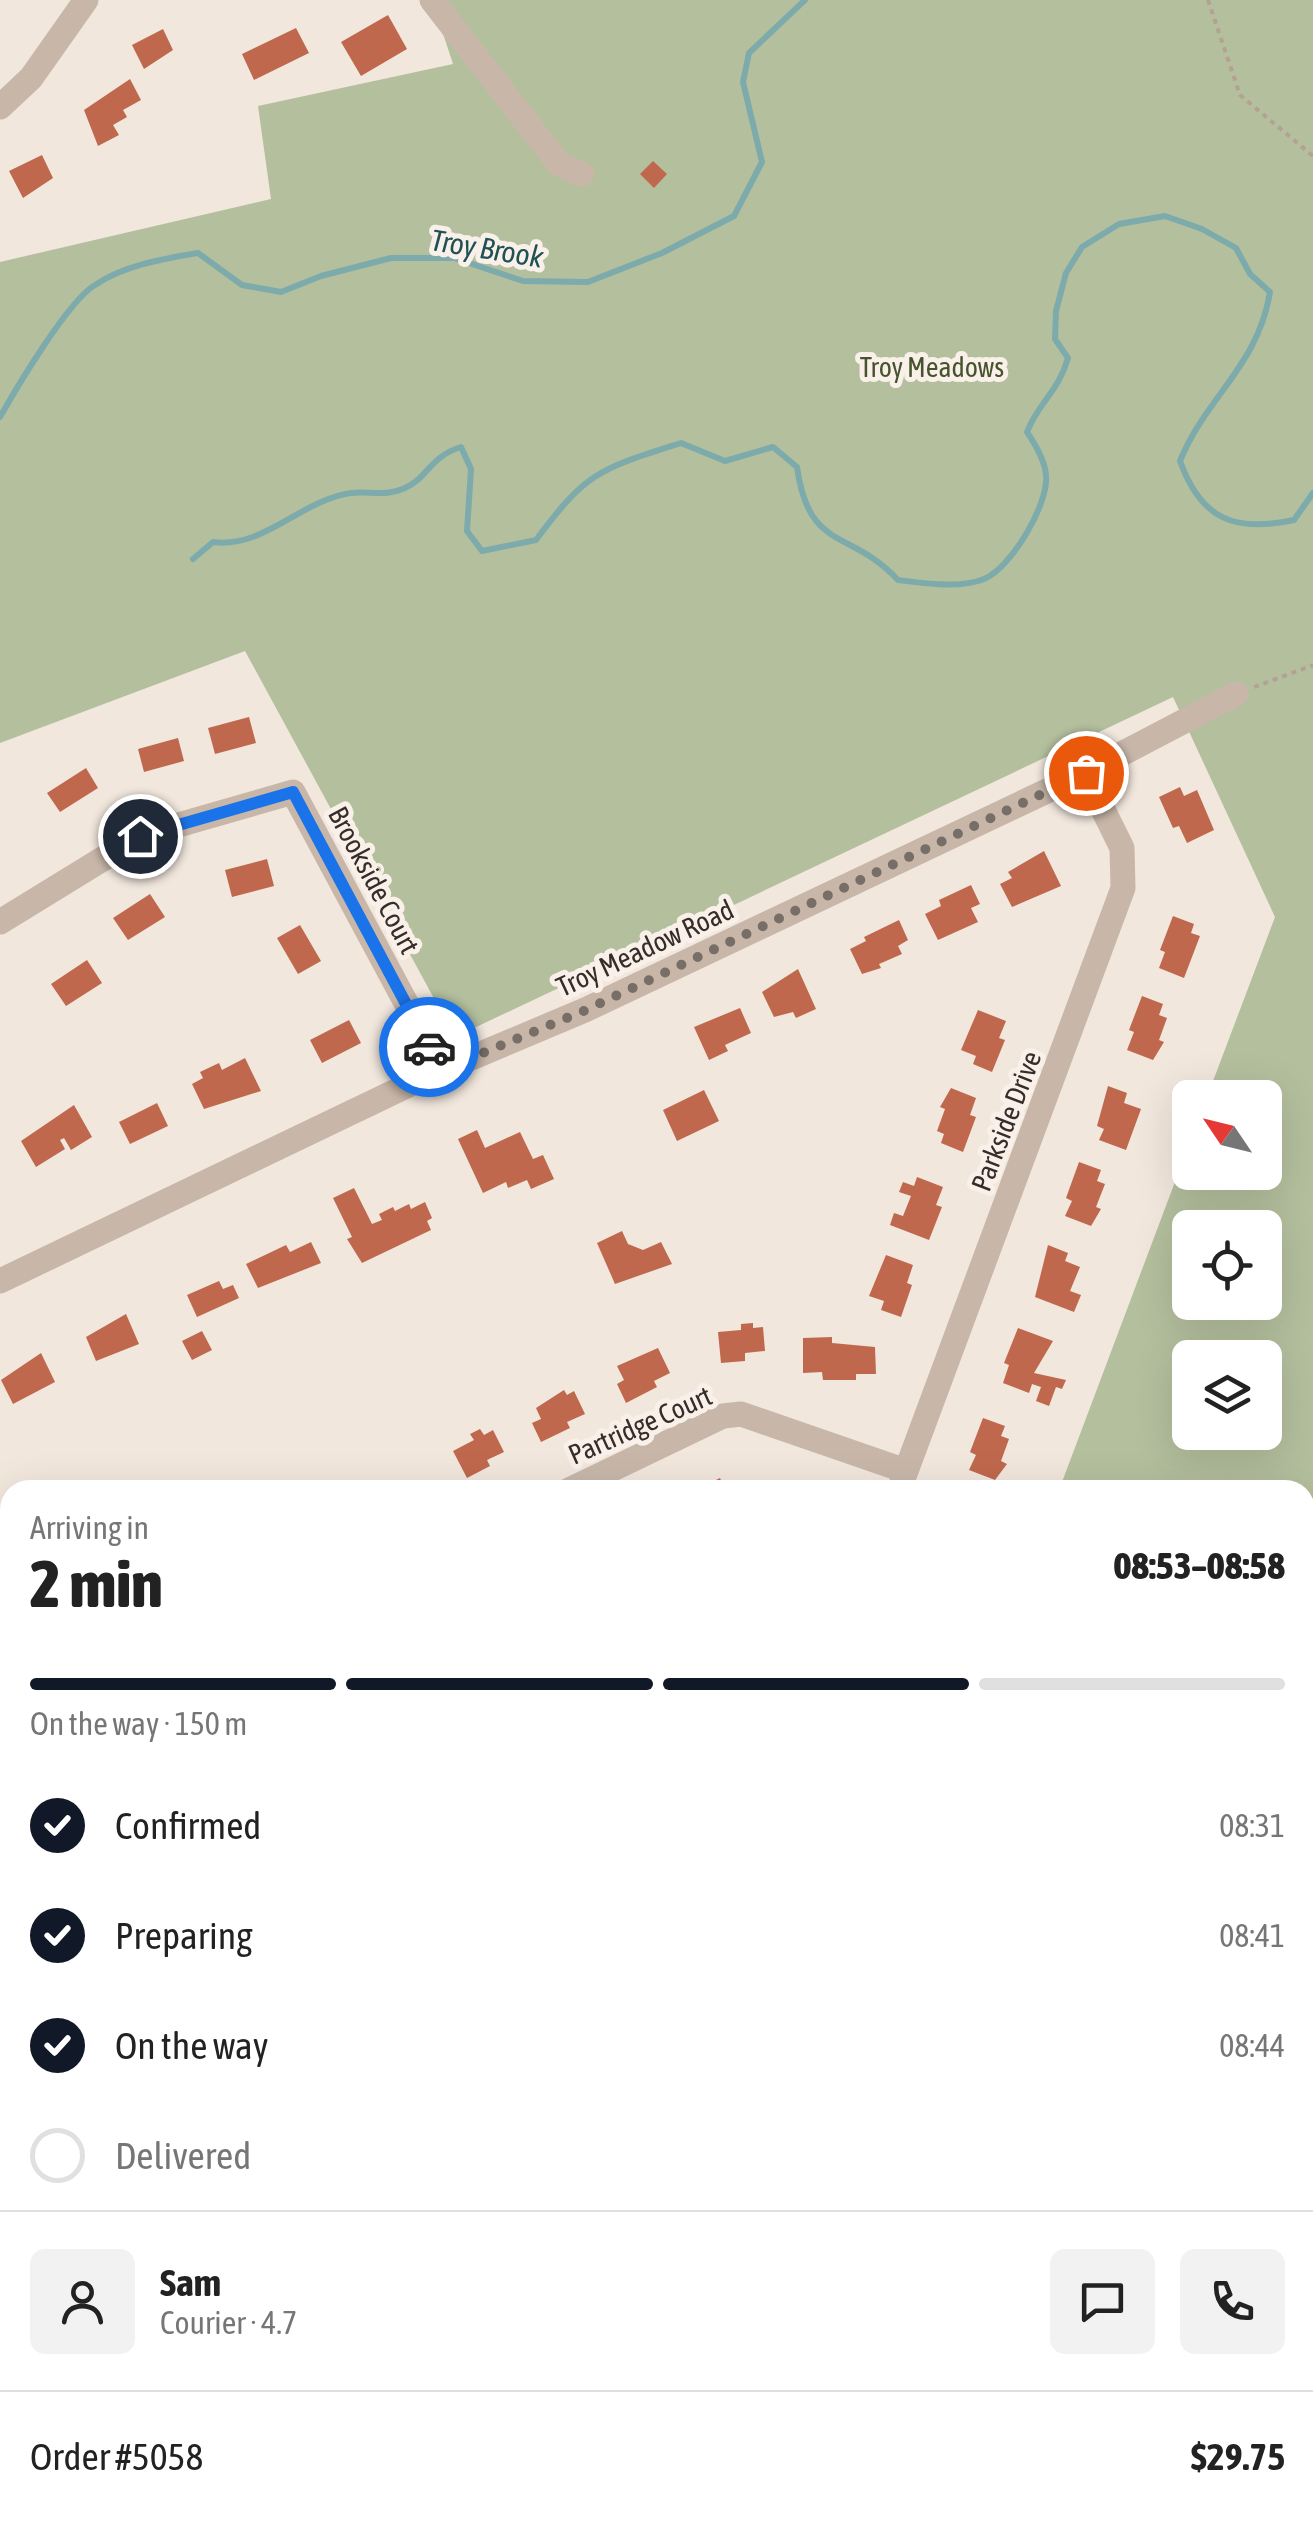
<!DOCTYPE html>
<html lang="en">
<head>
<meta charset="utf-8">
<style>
  :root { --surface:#fff; --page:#f2f2f2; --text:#222; --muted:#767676; --line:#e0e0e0; --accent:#111827 }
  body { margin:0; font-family:"Asap Condensed",sans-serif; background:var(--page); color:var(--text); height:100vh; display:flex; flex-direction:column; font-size:38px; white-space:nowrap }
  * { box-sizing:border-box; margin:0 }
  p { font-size:32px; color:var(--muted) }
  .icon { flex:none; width:55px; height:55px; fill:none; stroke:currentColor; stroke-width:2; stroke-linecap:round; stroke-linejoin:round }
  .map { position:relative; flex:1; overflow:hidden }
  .side { position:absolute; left:0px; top:1480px; width:1315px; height:1060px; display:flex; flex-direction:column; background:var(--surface); border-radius:30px 30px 0 0; box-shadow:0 10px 40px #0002 }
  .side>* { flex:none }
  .needle { width:65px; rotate:305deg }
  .tools { position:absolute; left:1172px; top:1080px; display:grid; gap:20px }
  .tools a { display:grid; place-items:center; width:110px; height:110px; border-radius:15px; background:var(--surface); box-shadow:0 10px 40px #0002; font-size:50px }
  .pin { position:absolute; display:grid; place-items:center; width:85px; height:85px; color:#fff; margin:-42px; border:5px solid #fff; border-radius:50%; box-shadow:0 2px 10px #0007 }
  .courier { position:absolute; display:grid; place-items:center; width:100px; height:100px; margin:-50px; border:8px solid #1a73e8; border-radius:50%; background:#fff; color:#222; box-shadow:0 2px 12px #0007 }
  .headline em { font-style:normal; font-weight:800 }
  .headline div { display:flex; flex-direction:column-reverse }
  .headline { display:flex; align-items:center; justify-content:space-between; height:170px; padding:0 30px }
  h1 { font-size:65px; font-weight:800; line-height:75px }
  .bar { display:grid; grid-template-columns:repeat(4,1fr); gap:15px 10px; align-content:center; height:120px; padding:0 30px }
  .bar i { height:12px; border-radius:8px; background:var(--line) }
  .bar .current { background:var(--accent) }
  .bar p { grid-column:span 4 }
  .line { display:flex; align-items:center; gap:25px; padding:0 30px; border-top:2px solid var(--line) }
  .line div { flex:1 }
  .round { display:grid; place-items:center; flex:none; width:105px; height:105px; border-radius:15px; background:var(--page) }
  ol { padding:0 30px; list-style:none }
  li { display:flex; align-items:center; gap:30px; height:110px }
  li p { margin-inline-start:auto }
  li .icon { padding:10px; border-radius:50%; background:var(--accent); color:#fff; stroke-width:4 }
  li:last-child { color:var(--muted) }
  li i { width:55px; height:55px; border:5px solid var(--line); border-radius:50% }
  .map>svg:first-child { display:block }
  .green { fill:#b4bf9e; fill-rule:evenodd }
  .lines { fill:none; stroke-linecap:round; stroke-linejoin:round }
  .stream { stroke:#7dabac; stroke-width:6 }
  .building { fill:#bf684d }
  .path { stroke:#b4a194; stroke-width:4; stroke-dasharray:5 5; stroke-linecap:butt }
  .minor { stroke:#c8b7a9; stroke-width:25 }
  .major { stroke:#77645b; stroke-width:25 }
  .done { stroke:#776e68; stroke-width:10; stroke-dasharray:0 18 }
  .route { stroke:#1a73e8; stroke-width:12 }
  .labels { text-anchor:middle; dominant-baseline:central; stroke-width:10; stroke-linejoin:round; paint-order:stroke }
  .park-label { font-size:28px; fill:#46532e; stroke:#f9f1e9 }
  .street-label { font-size:28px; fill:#362d29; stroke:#f9f1e9 }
  .water-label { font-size:30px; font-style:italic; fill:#205255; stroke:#f9f1e9 }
</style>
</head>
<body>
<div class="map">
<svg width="1313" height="2540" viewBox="0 0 1313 2540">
  <rect width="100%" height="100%" fill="#f1e7dd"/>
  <!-- green -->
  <path class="green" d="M432,0H1313V1966L1305,1963V1490H1059L1190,1142V1172H1265V1098L1207,1097L1275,917L1173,697L455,1037L245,651L0,743V262L271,199L258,106L453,64ZM1190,1228H1265V1302H1190ZM1190,1358H1265V1432H1190Z"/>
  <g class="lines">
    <!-- stream -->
    <path class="stream" d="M0,417C17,387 68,301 95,285C125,265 163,259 198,253L242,285L281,292L321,276L391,258H454L523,281L588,282L662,253L734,216L762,162L743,82L749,53L805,0
      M193,559L213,542C264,549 301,500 351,493C371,491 386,497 405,488C428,478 429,457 461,447L471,469L467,531L482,551L536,540C587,471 600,469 681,443L725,461L773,447L797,467C809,553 850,528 898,580C924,583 959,589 984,579C1011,568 1049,504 1046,475C1045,460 1035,444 1027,432C1038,403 1059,391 1068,358L1055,339L1056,311L1066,273L1082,247L1119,224L1165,216L1202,229L1236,248L1250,274L1270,292C1258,366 1206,397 1180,461C1201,519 1234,533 1294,520L1313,493"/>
  </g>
  <!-- building -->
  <path class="building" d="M388,15L407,49L361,76L341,42Z
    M296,28L309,53L254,80L242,54Z
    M163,29L173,50L144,69L132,45Z
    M130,79L141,100L123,110L127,117L113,125L119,135L98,146L84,110Z
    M42,155L53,178L23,198L9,171Z
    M653,161L667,174L654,188L640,174Z
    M249,717L256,743L215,754L208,728Z
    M178,738L184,761L144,772L138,749Z
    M86,768L98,788L60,812L47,793Z
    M1180,787L1184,796L1197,790L1214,830L1187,843L1179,826L1173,828L1159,797Z
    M1044,851L1061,886L1012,907L1000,884L1012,878L1008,872Z
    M267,859L274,886L232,897L225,870Z
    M971,885L980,904L971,908L978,922L938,940L925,914L941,906L939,900Z
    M150,894L165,917L128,940L113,918Z
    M1173,916L1194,924L1191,933L1200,936L1184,978L1159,968L1165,952L1160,950Z
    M899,920L908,940L898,946L902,954L879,964L881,968L862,974L850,949L866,941L864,937Z
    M300,925L321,961L298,974L277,938Z
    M87,960L102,983L66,1006L51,984Z
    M798,969L816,1009L796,1018L793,1012L774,1017L762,992Z
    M1142,996L1163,1004L1159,1015L1167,1018L1159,1040L1164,1042L1153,1060L1127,1050L1134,1032L1129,1030Z
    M740,1008L751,1033L725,1045L728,1051L709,1060L694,1027Z
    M978,1010L1006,1021L999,1038L1005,1040L992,1072L973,1064L976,1056L961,1050Z
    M349,1020L361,1043L322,1063L310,1040Z
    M245,1058L261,1091L204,1109L192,1084L203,1078L200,1072L219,1063L222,1070Z
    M1108,1086L1127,1093L1124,1103L1141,1109L1126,1150L1099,1140L1104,1129L1097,1126Z
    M951,1088L976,1098L970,1115L976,1117L963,1152L941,1143L944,1134L937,1131L945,1109L940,1107Z
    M704,1090L719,1121L677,1141L663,1110Z
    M157,1103L168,1126L130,1144L119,1122Z
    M74,1105L92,1137L71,1150L64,1138L60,1140L65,1149L36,1167L21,1141Z
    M477,1130L485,1148L520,1132L533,1159L543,1155L554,1179L531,1189L527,1180L508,1188L506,1182L483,1193L458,1139Z
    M1079,1162L1101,1170L1097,1181L1105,1184L1096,1207L1101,1209L1091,1226L1065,1216L1072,1201L1066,1198Z
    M917,1177L943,1187L936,1205L942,1207L929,1240L890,1225L894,1213L903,1216L911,1196L899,1192L903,1182L914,1186Z
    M354,1188L372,1224L382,1220L379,1214L393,1207L395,1211L409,1204L411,1209L425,1202L432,1218L427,1221L431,1230L362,1263L347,1239L352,1237L333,1198Z
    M622,1231L628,1244L643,1250L661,1242L672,1264L615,1284L597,1243Z
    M311,1242L321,1263L258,1288L246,1264L286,1245L290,1252Z
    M1048,1245L1068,1253L1065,1261L1080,1267L1070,1291L1081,1295L1074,1312L1035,1297Z
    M886,1255L913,1265L907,1283L912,1285L901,1317L881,1310L884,1301L869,1296Z
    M219,1281L223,1289L233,1285L239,1298L197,1317L187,1295Z
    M126,1314L139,1344L96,1361L86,1337Z
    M753,1323V1328L763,1327L765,1351L745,1353V1361L721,1363L718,1332L741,1330V1324Z
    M1018,1328L1053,1341L1034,1373L1066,1380L1062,1389L1056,1387L1049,1406L1036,1401L1041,1387L1032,1384L1029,1393L1003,1383L1009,1365L1004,1363Z
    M202,1331L212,1350L192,1360L182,1341Z
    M832,1337V1343L875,1347L876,1374H856V1380H823L822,1372L803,1373V1338Z
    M658,1348L670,1373L654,1381L657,1387L626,1403L617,1384L624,1380L617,1366Z
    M41,1353L55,1382L13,1404L1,1380Z
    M564,1390L567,1395L574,1391L585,1414L567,1422L570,1428L541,1442L532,1423L541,1419L536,1408Z
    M983,1418L1005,1426L1001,1436L1009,1439L1001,1461L1007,1464L995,1480L969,1470L976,1455L970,1452Z
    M480,1429L484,1435L493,1430L504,1452L487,1460L490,1466L467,1478L453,1451L474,1440L470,1434Z
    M720,1478L725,1490H696Z
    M10,1805V1861L0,1839V1810Z
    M4,2235L10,2253V2279L0,2282V2237Z
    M1313,2387V2421L1305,2423V2390Z
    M10,2432V2480H9L0,2466V2436Z
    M267,2530H295L297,2535L291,2540H271Z
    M357,2530H424L422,2540H355Z
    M462,2530H509L508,2540H461Z
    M820,2530L845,2534L844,2540H818Z
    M908,2530H934L939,2532L936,2540H910L905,2538Z
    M999,2530H1025L1052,2540H996Z
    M1217,2530H1227L1237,2536L1205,2540Z
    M1079,2534L1129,2536V2540H1079Z"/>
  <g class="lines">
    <!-- path -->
    <path class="path" d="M1208,0L1240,95L1313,156
      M1254,687L1313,665"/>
    <!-- minor -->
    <path class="minor" d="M432,0L559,164L582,174
      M0,107L31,78L86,0
      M0,922L140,836L293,792L442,1070
      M0,1281L419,1080L585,1010L1085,773L1236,694
      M569,1490L723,1416L741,1414L906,1471
      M899,1490L1123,888L1122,848L1085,773
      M0,1902L10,1898
      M0,2112L10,2108
      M1305,2122L1313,2126
      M1305,2172L1313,2146
      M649,2540L653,2530"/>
    <!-- major -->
    <path class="major" d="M0,2023L10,2050
      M178,2530L182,2540"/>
  </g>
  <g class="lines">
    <!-- done -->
    <path class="done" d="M429,1047L442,1070L586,1010L1086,773"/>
    <!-- route -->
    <path class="route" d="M140,836L293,792L429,1047"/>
  </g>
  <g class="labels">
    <!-- park labels -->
    <g class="park-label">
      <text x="932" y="367">Troy Meadows</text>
    </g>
    <!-- street labels -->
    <g class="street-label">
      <text transform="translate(374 880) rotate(62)">Brookside Court</text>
      <text transform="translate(645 948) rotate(-25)">Troy Meadow Road</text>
      <text transform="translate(1006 1121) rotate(-69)">Parkside Drive</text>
      <text transform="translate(640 1425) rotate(-24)">Partridge Court</text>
    </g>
    <!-- water labels -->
    <g class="water-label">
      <text transform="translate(487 248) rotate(9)">Troy Brook</text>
    </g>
  </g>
</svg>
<div class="tools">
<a><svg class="needle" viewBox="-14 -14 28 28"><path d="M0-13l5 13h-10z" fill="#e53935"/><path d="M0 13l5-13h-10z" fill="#767676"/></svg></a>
<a><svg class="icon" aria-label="locate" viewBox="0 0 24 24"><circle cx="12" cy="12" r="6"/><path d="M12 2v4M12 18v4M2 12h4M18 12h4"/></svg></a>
<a><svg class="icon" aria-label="layers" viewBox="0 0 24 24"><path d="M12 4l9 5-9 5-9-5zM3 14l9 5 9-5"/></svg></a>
</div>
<div class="pin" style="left:1086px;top:773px;background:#ea580c"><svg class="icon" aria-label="bag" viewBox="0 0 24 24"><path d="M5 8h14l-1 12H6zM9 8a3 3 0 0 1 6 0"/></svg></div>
<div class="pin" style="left:140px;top:836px;background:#1f2937"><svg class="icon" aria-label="home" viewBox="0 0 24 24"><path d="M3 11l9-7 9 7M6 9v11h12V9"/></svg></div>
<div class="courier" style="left:429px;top:1047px"><svg class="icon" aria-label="car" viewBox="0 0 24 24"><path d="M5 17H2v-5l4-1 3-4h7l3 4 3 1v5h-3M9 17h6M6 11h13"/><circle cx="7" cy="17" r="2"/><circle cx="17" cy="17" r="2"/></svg></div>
<section class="side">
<div class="headline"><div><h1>2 min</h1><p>Arriving in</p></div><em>08:53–08:58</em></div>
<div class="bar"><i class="current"></i><i class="current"></i><i class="current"></i><i></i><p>On the way · 150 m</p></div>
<ol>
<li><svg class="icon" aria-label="check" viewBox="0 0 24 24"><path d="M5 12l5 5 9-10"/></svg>Confirmed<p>08:31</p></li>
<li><svg class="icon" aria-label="check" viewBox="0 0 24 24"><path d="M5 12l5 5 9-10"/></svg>Preparing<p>08:41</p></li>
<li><svg class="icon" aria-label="check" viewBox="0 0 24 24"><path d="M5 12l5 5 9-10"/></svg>On the way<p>08:44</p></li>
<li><i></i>Delivered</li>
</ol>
<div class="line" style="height:180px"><a class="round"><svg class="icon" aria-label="person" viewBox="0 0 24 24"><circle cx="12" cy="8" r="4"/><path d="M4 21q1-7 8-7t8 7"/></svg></a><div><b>Sam</b><p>Courier · 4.7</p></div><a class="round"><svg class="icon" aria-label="chat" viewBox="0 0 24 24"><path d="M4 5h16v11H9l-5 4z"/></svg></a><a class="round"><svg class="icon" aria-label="phone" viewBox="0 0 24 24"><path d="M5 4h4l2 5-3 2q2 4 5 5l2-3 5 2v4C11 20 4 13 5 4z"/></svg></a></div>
<div class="line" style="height:130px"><div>Order #5058</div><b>$29.75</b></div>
</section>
</div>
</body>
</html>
